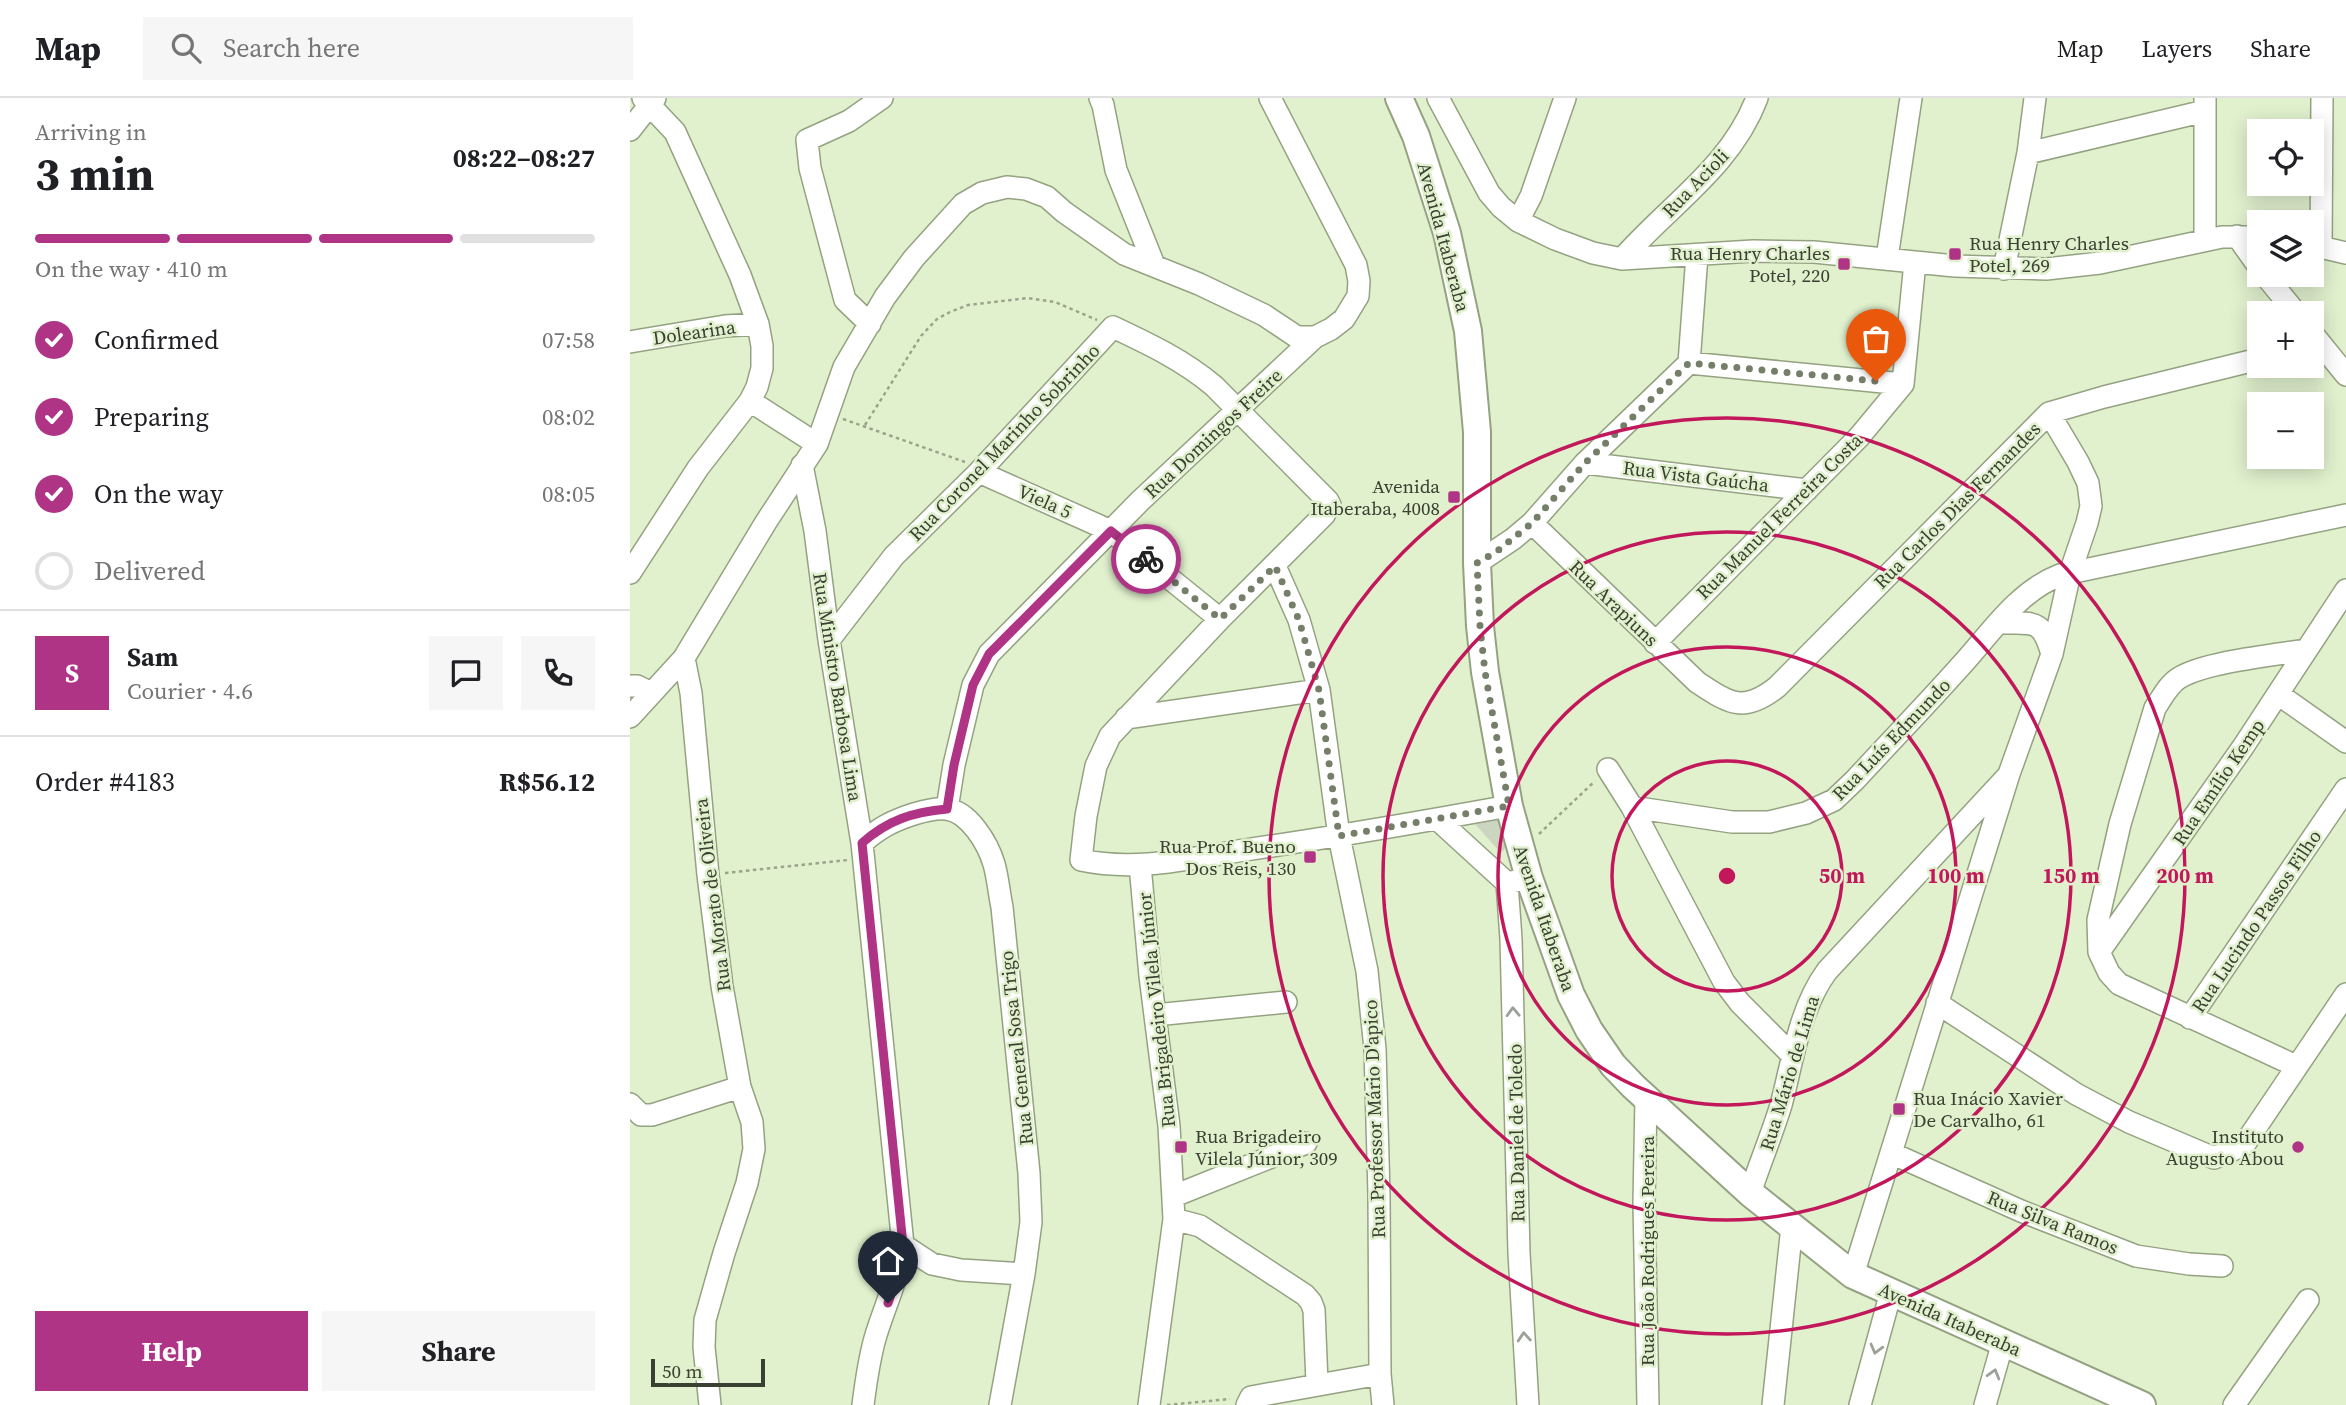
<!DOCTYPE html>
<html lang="en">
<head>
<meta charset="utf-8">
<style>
  :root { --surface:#fff; --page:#f6f6f6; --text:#202124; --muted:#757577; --line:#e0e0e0; --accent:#b03485 }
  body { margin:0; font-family:"Source Serif 4",serif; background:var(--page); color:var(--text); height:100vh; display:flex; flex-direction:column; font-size:26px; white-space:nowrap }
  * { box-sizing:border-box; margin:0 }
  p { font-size:23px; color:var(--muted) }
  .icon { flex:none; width:38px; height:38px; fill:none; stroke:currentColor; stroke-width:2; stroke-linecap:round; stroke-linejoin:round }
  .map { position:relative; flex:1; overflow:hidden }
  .side { display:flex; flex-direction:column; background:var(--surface); width:630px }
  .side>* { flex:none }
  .buttons { position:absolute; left:1617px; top:21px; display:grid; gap:14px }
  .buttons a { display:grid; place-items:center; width:77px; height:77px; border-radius:0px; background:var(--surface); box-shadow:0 4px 18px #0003; font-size:35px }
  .scale { position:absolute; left:21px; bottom:18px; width:114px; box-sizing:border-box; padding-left:7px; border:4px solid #3a4032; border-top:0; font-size:19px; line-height:24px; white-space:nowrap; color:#3a4032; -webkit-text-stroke:5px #e1f1ce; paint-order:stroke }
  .pin { position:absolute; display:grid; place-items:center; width:60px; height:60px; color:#fff; margin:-72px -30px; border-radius:50% 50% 50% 0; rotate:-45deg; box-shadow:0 0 7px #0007 }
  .pin .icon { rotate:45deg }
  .courier { position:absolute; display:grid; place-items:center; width:70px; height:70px; margin:-35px; border:5px solid #b03485; border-radius:50%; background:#fff; color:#222; box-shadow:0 2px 9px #0007 }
  .overview em { font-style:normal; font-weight:700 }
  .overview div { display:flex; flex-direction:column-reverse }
  .overview { display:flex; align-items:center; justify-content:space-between; height:119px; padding:0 35px }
  h1 { font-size:46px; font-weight:700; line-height:52px }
  .bar { display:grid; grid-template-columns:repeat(4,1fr); gap:10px 7px; align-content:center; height:84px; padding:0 35px }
  .bar i { height:9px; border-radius:5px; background:var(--line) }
  .bar .on { background:var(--accent) }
  .bar p { grid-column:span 4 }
  .line { display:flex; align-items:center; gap:18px; padding:0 35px; border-top:2px solid var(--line) }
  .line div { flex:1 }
  .round { display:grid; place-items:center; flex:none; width:74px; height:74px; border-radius:0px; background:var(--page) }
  ol { padding:0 35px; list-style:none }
  li { display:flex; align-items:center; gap:21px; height:77px }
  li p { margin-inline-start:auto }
  li .icon { padding:7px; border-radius:50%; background:var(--accent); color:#fff; stroke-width:4 }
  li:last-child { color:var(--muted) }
  li i { width:38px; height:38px; border:4px solid var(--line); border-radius:50% }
  .action { display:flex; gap:14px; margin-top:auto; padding:14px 35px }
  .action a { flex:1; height:80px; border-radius:0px; background:var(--accent); color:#fff; font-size:28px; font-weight:700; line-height:80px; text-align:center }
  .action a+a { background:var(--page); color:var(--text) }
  header { display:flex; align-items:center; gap:42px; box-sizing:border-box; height:98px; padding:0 35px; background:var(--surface); border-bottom:2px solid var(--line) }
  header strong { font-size:33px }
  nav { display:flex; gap:38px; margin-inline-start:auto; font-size:24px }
  .search { width:490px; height:63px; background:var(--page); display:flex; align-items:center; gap:18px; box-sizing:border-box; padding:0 24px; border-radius:0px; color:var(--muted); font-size:26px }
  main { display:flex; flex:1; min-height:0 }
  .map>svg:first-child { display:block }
  .green { fill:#ccd5c0 }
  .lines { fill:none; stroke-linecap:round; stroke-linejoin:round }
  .minor-casing { stroke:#94a281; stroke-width:24 }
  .major-casing { stroke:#94a281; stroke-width:30 }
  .path { stroke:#99a48a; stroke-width:2.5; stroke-dasharray:3.5 3.5; stroke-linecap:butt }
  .minor { stroke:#fff; stroke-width:21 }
  .major { stroke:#fff; stroke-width:26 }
  .oneway { stroke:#9ca098 }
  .done { stroke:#747e69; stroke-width:7; stroke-dasharray:0 12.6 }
  .route { stroke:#b03485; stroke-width:9 }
  .ring { fill:none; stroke:#c2185b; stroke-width:3.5 }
  .poi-dot { fill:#b03485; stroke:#e1f1ce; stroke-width:2.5 }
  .labels { text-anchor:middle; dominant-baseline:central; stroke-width:5; stroke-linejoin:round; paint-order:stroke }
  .street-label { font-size:19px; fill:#3a4032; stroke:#e1f1ce }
  .poi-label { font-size:19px; fill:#3a4032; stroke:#e1f1ce; text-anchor:end }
  .centre { fill:#c2185b; stroke:#e1f1ce; stroke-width:3.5 }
  .ring-label { font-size:21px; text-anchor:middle; font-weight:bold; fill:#c2185b; stroke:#e1f1ce; stroke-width:5; stroke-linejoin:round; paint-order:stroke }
</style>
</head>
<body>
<header>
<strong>Map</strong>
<div class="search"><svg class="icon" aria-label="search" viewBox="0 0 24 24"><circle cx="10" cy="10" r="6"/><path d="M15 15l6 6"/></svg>Search here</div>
<nav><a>Map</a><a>Layers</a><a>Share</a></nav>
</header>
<main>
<section class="side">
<div class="overview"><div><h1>3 min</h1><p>Arriving in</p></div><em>08:22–08:27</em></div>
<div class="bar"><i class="on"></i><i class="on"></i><i class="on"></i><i></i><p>On the way · 410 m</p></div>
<ol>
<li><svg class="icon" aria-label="check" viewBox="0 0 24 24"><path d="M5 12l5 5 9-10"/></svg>Confirmed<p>07:58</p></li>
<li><svg class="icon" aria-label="check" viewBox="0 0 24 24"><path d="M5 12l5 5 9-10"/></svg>Preparing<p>08:02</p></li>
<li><svg class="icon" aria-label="check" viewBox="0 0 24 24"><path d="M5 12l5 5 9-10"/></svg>On the way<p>08:05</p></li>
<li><i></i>Delivered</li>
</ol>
<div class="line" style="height:126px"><b class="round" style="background:var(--accent);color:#fff">S</b><div><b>Sam</b><p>Courier · 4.6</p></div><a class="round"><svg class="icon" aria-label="chat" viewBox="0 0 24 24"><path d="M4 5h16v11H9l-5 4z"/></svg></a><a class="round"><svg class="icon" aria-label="phone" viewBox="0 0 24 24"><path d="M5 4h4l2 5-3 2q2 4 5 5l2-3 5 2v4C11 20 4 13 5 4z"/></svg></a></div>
<div class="line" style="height:91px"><div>Order #4183</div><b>R$56.12</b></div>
<div class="action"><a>Help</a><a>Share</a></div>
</section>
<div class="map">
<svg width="1716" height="1307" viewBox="0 0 1716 1307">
  <rect width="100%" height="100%" fill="#e1f1ce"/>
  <!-- green -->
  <path class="green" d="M877,718L882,742L871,755L844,725Z"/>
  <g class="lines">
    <defs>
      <path id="minor" d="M470,0L473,7L486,72L524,167
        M808,0L859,95L871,109L888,123L925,141L963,155L992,161L1123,153L1184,154L1325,168L1416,171L1470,165L1592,139H1629
        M0,32L25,0
        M1398,55L1575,13
        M888,123L901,98L935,0
        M1607,138L1629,169
        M1575,142V1
        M1682,147L1716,155
        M1691,149L1692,0
        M1257,160L1281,0
        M992,161C1038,108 1101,69 1127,0
        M1374,171L1398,55L1405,0
        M1635,177L1666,215
        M240,226L215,202L180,70L177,42L219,23L252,0
        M1682,235L1716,277
        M0,244L95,228L128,226
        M1059,265L1067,157
        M120,303L187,346
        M955,365L1177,392
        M172,367L185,433L199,542L232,745L273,1147C268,1181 256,1205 246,1237C239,1260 236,1283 233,1307
        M349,374L481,433L590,521
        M902,425L1067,584C1099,605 1113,616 1147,589L1419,315L1474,299L1629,261
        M847,465L883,441L902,425L955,365L1059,265L1273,286
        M645,468L669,522L689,592L709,738L737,873L745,951L749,1097L750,1276L753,1307
        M0,475L68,370L120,303L127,289L132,270V248L128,226L110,177L45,34L13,0
        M1369,525C1404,526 1411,519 1422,556
        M199,542L264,458L349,374L483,229C519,246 553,262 584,288L698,403L700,407L694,417L590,521L480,638L466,668L456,718L451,762C506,774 561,760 615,752C704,739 791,724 879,708
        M1025,545L1229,339L1273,286L1285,164
        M0,588H7L21,595
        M1648,596L1716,644
        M0,619L54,560
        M496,620L689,592
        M978,671L1002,709L1094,884L1110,905L1163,958
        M1002,709L1102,724H1139L1176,715L1204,702L1225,682C1259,645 1294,609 1328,571C1359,538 1386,494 1430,477L1716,417
        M317,711L324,667L343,587L359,556L510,403L685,239
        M807,721L877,785
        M232,745C249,730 262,723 284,716C294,713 306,710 316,711C339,713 358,746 364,766C368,780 369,795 372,809L399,1075L401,1124L394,1176L331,1172L302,1166L273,1147
        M510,767L520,878L539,1028L544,1121L519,1307
        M1469,854L1613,649L1716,492
        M1307,905L1446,996L1499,1024L1584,1060L1614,1047L1716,896
        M525,917L656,904
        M1560,920L1716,691
        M1666,968L1489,886L1479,875L1469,854L1468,822L1490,726L1525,610C1532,600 1538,587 1549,580C1575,564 1644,557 1676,552
        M1016,999L1014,1105L1018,1307
        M0,1006L11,1017H22L110,989
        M1261,1055L1391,1113L1506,1158L1559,1166L1592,1168
        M1120,1095C1130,1065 1142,1036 1151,1007C1163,962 1169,911 1197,873L1376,680
        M544,1098L676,1045
        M544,1121L570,1128L675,1197L681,1204L684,1212L687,1285
        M1223,1177L1379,676L1422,556L1440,475L1457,425L1461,408L1458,385L1448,364L1419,315
        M80,1307L74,1249L75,1222L94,1155L117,1085L124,1051L122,1024L110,989L92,888L78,777L61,595L54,560L136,424L187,346L214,269L255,199L284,160L333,106L352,95L377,89L396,91L417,99L434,114L494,156L569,186L634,217L667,239H685L701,231L714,221L728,198L729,183L726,167L640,0
        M370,1307L394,1176
        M617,1307L621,1299L750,1276
        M898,1307L889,1155L881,841L877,785L899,780
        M1143,1307L1162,1128
        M1230,1307L1261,1194
        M1355,1307L1373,1244
        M1604,1307L1678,1202"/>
      <path id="major" d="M769,0L786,38L817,135L838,233L847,334V465L850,528L855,574L879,708L899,780L941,897L959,932L983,967L1003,988L1120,1095L1223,1177L1512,1307"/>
    </defs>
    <!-- minor casing -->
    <use href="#minor" class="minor-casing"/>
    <!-- major casing -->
    <use href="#major" class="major-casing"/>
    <!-- path -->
    <path class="path" d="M213,321L335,364
      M235,327L291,238L307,221L320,214L338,207L398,200L425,204L467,222
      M909,736L965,683
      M95,775L218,762
      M537,1307L600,1301"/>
    <!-- minor -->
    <use href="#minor" class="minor"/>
    <!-- major -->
    <use href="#major" class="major"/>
  </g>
  <!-- one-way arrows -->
  <defs><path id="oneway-chevron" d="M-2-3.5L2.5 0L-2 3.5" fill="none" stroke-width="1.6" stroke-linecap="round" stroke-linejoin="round" transform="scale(1.75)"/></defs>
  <g class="oneway">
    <use href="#oneway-chevron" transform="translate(883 914) rotate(-92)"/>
    <use href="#oneway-chevron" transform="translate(894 1239) rotate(-94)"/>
    <use href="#oneway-chevron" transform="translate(1246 1251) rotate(105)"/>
    <use href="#oneway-chevron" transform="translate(1364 1276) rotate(-74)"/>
  </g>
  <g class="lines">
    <!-- done -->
    <path class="done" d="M516,461L590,521L645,468L669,522L689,592L709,738L879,708L855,574L850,528L847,465L866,454L902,425L955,365L1059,265L1246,283"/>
    <!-- route -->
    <path class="route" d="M258,1205L269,1173L273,1147L232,745C258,722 283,714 317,711L324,667L343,587L359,556L481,433L516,461"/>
  </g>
  <!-- distance rings -->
  <g class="ring">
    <circle cx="1097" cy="778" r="115"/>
    <circle cx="1097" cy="778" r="229"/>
    <circle cx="1097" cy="778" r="344"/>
    <circle cx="1097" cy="778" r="458"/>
  </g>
  <!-- markers -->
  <g class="poi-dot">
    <rect x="1318" y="149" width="14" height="14" rx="3.5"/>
    <rect x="1207" y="159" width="14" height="14" rx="3.5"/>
    <rect x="817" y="392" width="14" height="14" rx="3.5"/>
    <rect x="673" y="752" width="14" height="14" rx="3.5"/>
    <rect x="1262" y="1004" width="14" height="14" rx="3.5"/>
    <rect x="544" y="1042" width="14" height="14" rx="3.5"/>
    <circle cx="1668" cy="1049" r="7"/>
  </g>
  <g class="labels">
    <!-- street labels -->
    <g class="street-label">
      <text transform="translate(1065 85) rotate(-46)">Rua Acioli</text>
      <text transform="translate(814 139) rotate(75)">Avenida Itaberaba</text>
      <text transform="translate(64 234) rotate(-8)">Dolearina</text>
      <text transform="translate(583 335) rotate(-43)">Rua Domingos Freire</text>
      <text transform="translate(374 344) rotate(-46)">Rua Coronel Marinho Sobrinho</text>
      <text transform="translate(1066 378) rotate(7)">Rua Vista Gaúcha</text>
      <text transform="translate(415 403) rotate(24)">Viela 5</text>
      <text transform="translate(1327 407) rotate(-45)">Rua Carlos Dias Fernandes</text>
      <text transform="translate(1149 418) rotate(-45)">Rua Manuel Ferreira Costa</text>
      <text transform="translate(984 505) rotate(44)">Rua Arapiuns</text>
      <text transform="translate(208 589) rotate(81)">Rua Ministro Barbosa Lima</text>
      <text transform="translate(1261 641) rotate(-46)">Rua Luís Edmundo</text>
      <text transform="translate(1588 684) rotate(-56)">Rua Emílio Kemp</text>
      <text transform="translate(82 797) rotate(-97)">Rua Morato de Oliveira</text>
      <text transform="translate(915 820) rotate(71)">Avenida Itaberaba</text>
      <text transform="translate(1626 823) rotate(-56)">Rua Lucindo Passos Filho</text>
      <text transform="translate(526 912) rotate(-96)">Rua Brigadeiro Vilela Júnior</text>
      <text transform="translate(386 950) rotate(-96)">Rua General Sosa Trigo</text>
      <text transform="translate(1159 975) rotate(-73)">Rua Mário de Lima</text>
      <text transform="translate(744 1021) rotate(-92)">Rua Professor Mário D'apico</text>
      <text transform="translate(886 1035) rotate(-91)">Rua Daniel de Toledo</text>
      <text transform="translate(1423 1124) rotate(22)">Rua Silva Ramos</text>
      <text transform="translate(1017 1153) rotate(-90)">Rua João Rodrigues Pereira</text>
      <text transform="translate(1320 1221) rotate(24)">Avenida Itaberaba</text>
    </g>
    <!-- poi labels -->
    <g class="poi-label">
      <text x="1339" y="145" text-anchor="start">Rua Henry Charles<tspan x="1339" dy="22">Potel, 269</tspan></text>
      <text x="1200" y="155">Rua Henry Charles<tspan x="1200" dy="22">Potel, 220</tspan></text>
      <text x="810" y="388">Avenida<tspan x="810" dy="22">Itaberaba, 4008</tspan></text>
      <text x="666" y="748">Rua Prof. Bueno<tspan x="666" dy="22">Dos Reis, 130</tspan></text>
      <text x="1283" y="1000" text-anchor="start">Rua Inácio Xavier<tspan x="1283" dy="22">De Carvalho, 61</tspan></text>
      <text x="565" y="1038" text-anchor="start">Rua Brigadeiro<tspan x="565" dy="22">Vilela Júnior, 309</tspan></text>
      <text x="1654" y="1038">Instituto<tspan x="1654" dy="22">Augusto Abou</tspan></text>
    </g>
  </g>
  <circle cx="1097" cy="778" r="10" class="centre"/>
  <g class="ring-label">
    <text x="1212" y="785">50 m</text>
    <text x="1326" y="785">100 m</text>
    <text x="1441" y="785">150 m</text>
    <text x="1555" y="785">200 m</text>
  </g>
</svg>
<div class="buttons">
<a><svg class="icon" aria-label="locate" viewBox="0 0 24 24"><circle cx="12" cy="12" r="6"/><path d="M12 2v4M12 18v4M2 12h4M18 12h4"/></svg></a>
<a><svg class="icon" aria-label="layers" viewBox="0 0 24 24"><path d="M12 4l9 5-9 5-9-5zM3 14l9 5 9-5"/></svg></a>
<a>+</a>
<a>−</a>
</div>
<div class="scale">50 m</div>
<div class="pin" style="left:1246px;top:283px;background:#ea580c"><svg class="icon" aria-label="bag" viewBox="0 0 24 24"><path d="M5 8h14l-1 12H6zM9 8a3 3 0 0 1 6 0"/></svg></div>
<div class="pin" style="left:258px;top:1205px;background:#1f2937"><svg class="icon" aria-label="home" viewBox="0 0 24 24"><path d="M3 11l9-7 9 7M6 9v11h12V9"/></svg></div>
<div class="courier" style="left:516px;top:461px"><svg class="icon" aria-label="bike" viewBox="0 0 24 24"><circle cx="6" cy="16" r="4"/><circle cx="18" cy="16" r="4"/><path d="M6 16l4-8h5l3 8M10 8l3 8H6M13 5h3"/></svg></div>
</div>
</main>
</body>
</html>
